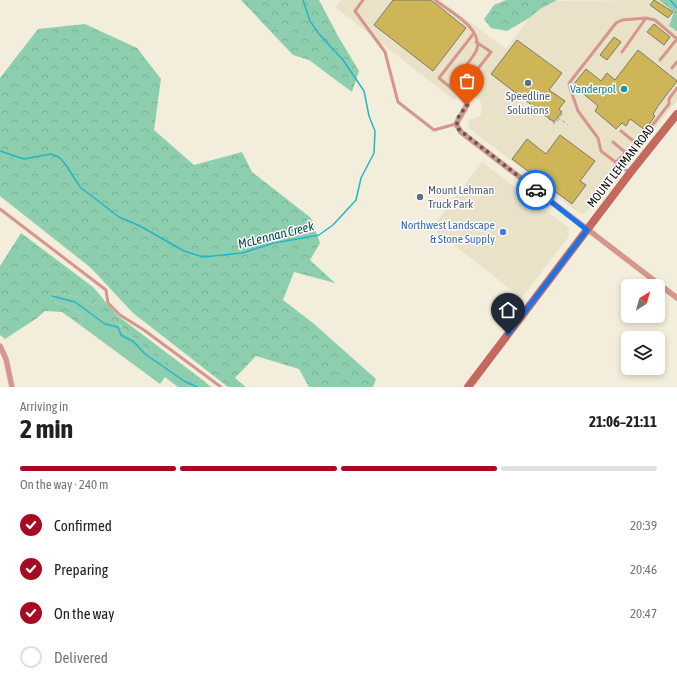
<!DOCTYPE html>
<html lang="en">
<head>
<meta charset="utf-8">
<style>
  :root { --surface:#fff; --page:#f2f2f2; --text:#202124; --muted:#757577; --line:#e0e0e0; --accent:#a50b23 }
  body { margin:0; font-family:"Asap Condensed",sans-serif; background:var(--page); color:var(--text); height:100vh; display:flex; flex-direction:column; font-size:15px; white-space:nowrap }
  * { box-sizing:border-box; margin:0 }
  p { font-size:13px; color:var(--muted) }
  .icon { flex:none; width:22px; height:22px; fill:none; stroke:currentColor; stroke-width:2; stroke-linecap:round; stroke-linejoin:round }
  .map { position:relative; height:387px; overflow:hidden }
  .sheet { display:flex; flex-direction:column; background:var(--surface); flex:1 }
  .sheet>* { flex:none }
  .needle { width:26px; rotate:37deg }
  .tools { position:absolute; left:621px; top:279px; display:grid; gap:8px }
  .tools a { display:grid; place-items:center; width:44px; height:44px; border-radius:6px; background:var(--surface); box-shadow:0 2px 6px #0003; font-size:20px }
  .pin { position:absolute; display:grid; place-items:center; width:34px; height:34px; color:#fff; margin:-41px -17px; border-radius:50% 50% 50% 0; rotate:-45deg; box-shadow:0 0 4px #0007 }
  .pin .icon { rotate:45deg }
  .courier { position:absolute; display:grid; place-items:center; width:40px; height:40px; margin:-20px; border:3px solid #1a73e8; border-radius:50%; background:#fff; color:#222; box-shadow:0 1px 5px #0007 }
  .head em { font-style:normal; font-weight:700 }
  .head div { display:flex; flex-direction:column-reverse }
  .head { display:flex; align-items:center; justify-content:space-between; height:68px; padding:0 20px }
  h1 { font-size:26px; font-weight:700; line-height:30px }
  .bar { display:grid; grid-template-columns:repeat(4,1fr); gap:6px 4px; align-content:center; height:48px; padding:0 20px }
  .bar i { height:5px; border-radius:3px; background:var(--line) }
  .bar .active { background:var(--accent) }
  .bar p { grid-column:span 4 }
  ol { padding:0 20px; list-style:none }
  li { display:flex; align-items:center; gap:12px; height:44px }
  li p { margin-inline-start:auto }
  li .icon { padding:4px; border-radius:50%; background:var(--accent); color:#fff; stroke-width:4 }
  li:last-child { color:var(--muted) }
  li i { width:22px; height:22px; border:2px solid var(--line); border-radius:50% }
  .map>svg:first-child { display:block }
  .built { fill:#e9e2c9 }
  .green { fill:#8ccead }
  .forest { fill:url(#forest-crowns) }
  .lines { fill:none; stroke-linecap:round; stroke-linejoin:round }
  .stream { stroke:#23b6c8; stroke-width:1.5 }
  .building { fill:#cdb558; stroke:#7e7969 }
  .path { stroke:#9f9c8e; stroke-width:1; stroke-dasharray:3 3; stroke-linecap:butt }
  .lane { stroke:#d6968e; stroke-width:3 }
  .street { stroke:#d6968e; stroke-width:5.5 }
  .secondary { stroke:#c5695f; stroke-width:8 }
  .done { stroke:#5e5b51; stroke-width:4; stroke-dasharray:0 7.2 }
  .route { stroke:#1a73e8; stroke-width:5 }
  .service-dot { fill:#5c6f8a; stroke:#fff; stroke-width:1.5 }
  .culture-dot { fill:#0f9aa8; stroke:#fff; stroke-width:1.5 }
  .shop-dot { fill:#3f7fe0; stroke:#fff; stroke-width:1.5 }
  .labels { text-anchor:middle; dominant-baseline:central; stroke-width:3; stroke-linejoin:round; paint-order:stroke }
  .culture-label { font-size:12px; fill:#0d838f; stroke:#fff; text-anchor:end }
  .service-label { font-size:12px; fill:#4e5e75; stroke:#fff }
  .street-label { font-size:12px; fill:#0e0c07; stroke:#fff }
  .shop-label { font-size:12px; fill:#366cbe; stroke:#fff; text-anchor:end }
  .water-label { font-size:13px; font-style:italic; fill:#07454c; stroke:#fff }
</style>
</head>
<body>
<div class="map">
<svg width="677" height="387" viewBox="0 0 677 387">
  <defs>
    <pattern id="forest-crowns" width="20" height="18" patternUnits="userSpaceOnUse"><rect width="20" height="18" fill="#8ccead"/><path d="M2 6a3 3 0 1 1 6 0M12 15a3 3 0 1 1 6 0" fill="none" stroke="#78b093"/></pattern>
  </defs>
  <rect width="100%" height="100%" fill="#f2eedb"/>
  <!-- built -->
  <path class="built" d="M341,0H440L506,49L542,1L662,0L677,12V100L650,135L626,160L585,213L580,214L469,128L468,124L470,120L480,116L482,110L481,103L478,98L466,93L460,95L454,100L335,7Z
    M482,162L569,228V236L522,298L432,228Z"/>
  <!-- green -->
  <path class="green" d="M56,293L79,297L94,306L100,295L107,304V320L117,322L126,334L136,339L148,352L201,384L204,381L211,387H178L165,377L160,384L80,325L84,318L75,309L54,302L51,298Z"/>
  <!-- forest -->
  <path class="forest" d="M241,0H319L338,36L359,71L352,92L309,60L293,55Z
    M506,0H557L540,9L529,18L507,31L491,28L484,19L494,5Z
    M659,0H677V31L669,26L674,12Z
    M85,24L137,48L161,79L154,130L194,165L242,152L252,172L311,218L320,243L310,260L335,283L294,272L283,300L313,323L376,379L373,387H309L299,369L256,356L235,378L246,387H228L133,313L91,268L0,196V78L38,29Z
    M21,233L93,287L100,295L94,306L79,297L56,293L51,297L54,302L75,309L84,318L80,325L62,312L45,311L37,318L5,339L0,335V266Z
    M104,304H107L118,316L204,381L201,384L191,381L148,352L136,339L126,334L120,325L107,320L97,312L99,308Z"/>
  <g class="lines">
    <!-- stream -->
    <path class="stream" d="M670,0L677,8
      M0,151L24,159L51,154L59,157L66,165L80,187L119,217L140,226L184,251L203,257L242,253L274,243L319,235L333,225L356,200L361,178L374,153L375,131L369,116L364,91L343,60L319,34L310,21L303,0
      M52,296L75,302L105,324L118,327L121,335L134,342L145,354L184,381L197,387"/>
  </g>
  <!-- building -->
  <path class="building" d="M393,0H431L466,28L433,71L374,25Z
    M654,0L673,12L668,18L650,5Z
    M654,24L670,37L664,45L647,32Z
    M614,37L621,42L607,60L600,55Z
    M517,40L562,73L549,90L565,101L559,109L562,112L554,122L491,74Z
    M638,50L677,81L658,106L653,114L655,116L645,130L630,119L626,126L622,123L616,129L595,111L598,106L573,85L586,69L601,81L607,73L615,80Z
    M560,135L595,161L580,181L586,185L572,204L512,159L527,139L546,154Z"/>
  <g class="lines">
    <!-- path -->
    <path class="path" d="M539,111L555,124L563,113
      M558,117L568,125"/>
    <!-- lane -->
    <path class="lane" d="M363,0L355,11L385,52L398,102L434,130L456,124
      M435,0C449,11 482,27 477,49C475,56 455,79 449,86
      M622,52L646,18
      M660,60L677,39
      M672,68L677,62
      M456,92L466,84L491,52L476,42
      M467,105L456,92L439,78L474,33
      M621,131L636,143
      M613,142L626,153
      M616,162L647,132L669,104V99L677,88
      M630,173L601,151L598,138L578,111L569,85L570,82L616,23L622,20L646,18L655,20L677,39
      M0,209L106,290L108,303L120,315L144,330L221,387"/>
    <!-- street -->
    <path class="street" d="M467,105L456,124L461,132L677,298
      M0,346L6,359L12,387"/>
    <!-- secondary -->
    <path class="secondary" d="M468,387L630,173L677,114"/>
  </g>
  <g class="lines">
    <!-- done -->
    <path class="done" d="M467,105L457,119V128L536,190"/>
    <!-- route -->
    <path class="route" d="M508,334L587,230L536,190"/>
  </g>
  <!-- markers -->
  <g class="service-dot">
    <circle cx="528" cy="83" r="4"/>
    <circle cx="420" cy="197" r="4"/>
  </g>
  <circle class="culture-dot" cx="624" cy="89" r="4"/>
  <circle class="shop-dot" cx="503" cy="232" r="4"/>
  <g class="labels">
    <!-- culture labels -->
    <g class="culture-label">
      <text x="616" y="89">Vanderpol</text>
    </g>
    <!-- service labels -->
    <g class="service-label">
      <text x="528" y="96">Speedline<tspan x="528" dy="14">Solutions</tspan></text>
      <text x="428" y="190" text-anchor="start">Mount Lehman<tspan x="428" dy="14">Truck Park</tspan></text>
    </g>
    <!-- street labels -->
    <g class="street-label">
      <text transform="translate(621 166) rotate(-52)">MOUNT LEHMAN ROAD</text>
    </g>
    <!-- shop labels -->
    <g class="shop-label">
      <text x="495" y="225">Northwest Landscape<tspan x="495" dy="14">&amp; Stone Supply</tspan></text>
    </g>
    <!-- water labels -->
    <g class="water-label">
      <text transform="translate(276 235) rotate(-14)">McLennan Creek</text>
    </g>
  </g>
</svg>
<div class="tools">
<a><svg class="needle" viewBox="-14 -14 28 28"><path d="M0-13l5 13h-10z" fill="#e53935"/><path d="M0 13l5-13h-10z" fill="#757577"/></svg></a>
<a><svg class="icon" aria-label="layers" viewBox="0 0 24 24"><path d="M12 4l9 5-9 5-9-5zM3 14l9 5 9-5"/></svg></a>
</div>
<div class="pin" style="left:467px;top:105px;background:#ea580c"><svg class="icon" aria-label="bag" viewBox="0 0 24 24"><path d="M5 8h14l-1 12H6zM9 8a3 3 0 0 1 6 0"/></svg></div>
<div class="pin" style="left:508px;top:334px;background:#1f2937"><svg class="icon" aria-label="home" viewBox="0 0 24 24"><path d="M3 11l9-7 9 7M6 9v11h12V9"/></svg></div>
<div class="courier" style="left:536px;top:190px"><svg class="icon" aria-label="car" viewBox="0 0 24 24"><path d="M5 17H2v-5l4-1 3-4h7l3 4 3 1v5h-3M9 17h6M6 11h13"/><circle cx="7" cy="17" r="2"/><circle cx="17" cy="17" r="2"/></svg></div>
</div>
<section class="sheet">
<div class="head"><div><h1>2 min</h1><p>Arriving in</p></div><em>21:06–21:11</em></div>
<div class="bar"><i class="active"></i><i class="active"></i><i class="active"></i><i></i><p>On the way · 240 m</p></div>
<ol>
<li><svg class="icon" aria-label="check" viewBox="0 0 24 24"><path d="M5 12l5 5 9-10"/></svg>Confirmed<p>20:39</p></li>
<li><svg class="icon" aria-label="check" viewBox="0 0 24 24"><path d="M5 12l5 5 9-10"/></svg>Preparing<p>20:46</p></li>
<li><svg class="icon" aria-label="check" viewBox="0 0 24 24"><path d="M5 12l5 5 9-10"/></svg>On the way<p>20:47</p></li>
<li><i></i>Delivered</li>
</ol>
</section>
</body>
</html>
